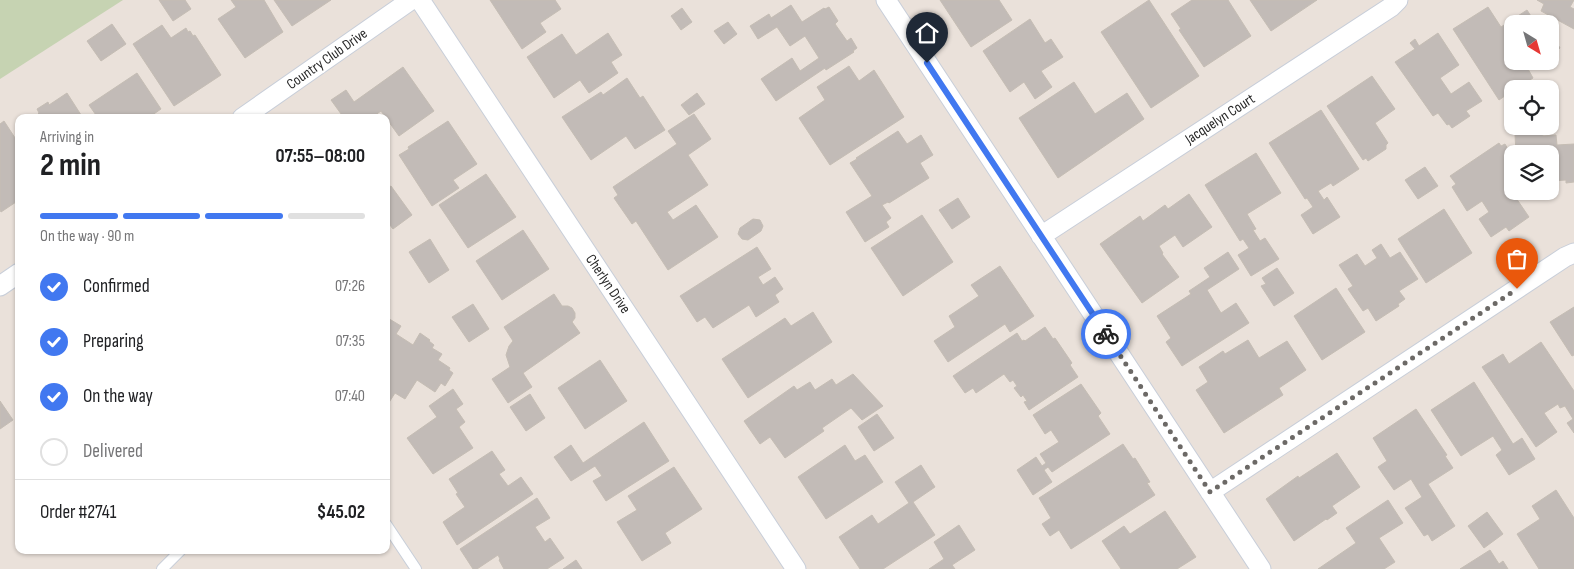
<!DOCTYPE html>
<html lang="en">
<head>
<meta charset="utf-8">
<style>
  :root { --surface:#fff; --page:#f2f2f2; --text:#202124; --muted:#757577; --line:#e0e0e0; --accent:#4178f0 }
  body { margin:0; font-family:"Sofia Sans Condensed",sans-serif; background:var(--page); color:var(--text); height:100vh; display:flex; flex-direction:column; font-size:19px; white-space:nowrap }
  * { box-sizing:border-box; margin:0 }
  p { font-size:16px; color:var(--muted) }
  .icon { flex:none; width:28px; height:28px; fill:none; stroke:currentColor; stroke-width:2; stroke-linecap:round; stroke-linejoin:round }
  .map { position:relative; flex:1; overflow:hidden }
  .panel { position:absolute; left:15px; top:114px; width:375px; height:440px; display:flex; flex-direction:column; background:var(--surface); border-radius:10px; box-shadow:0 1px 4px #0004 }
  .panel>* { flex:none }
  .needle { width:32px; rotate:143deg }
  .tools { position:absolute; left:1504px; top:15px; display:grid; gap:10px }
  .tools a { display:grid; place-items:center; width:55px; height:55px; border-radius:10px; background:var(--surface); box-shadow:0 1px 4px #0004; font-size:25px }
  .pin { position:absolute; display:grid; place-items:center; width:42px; height:42px; color:#fff; margin:-51px -21px; border-radius:50% 50% 50% 0; rotate:-45deg; box-shadow:0 0 5px #0007 }
  .pin .icon { rotate:45deg }
  .courier { position:absolute; display:grid; place-items:center; width:50px; height:50px; margin:-25px; border:4px solid #4178f0; border-radius:50%; background:#fff; color:#222; box-shadow:0 1px 6px #0007 }
  .summary em { font-style:normal; font-weight:700 }
  .summary div { display:flex; flex-direction:column-reverse }
  .summary { display:flex; align-items:center; justify-content:space-between; height:85px; padding:0 25px }
  h1 { font-size:32px; font-weight:700; line-height:38px }
  .bar { display:grid; grid-template-columns:repeat(4,1fr); gap:8px 5px; align-content:center; height:60px; padding:0 25px }
  .bar i { height:6px; border-radius:4px; background:var(--line) }
  .bar .current { background:var(--accent) }
  .bar p { grid-column:span 4 }
  .line { display:flex; align-items:center; gap:12px; padding:0 25px; border-top:1px solid var(--line) }
  .line div { flex:1 }
  ol { padding:0 25px; list-style:none }
  li { display:flex; align-items:center; gap:15px; height:55px }
  li p { margin-inline-start:auto }
  li .icon { padding:5px; border-radius:50%; background:var(--accent); color:#fff; stroke-width:4 }
  li:last-child { color:var(--muted) }
  li i { width:28px; height:28px; border:2px solid var(--line); border-radius:50% }
  .map>svg:first-child { display:block }
  .cemetery { fill:#c6d3b2 }
  .building { fill:#c2bbb7; stroke:#c5bdb4 }
  .lines { fill:none; stroke-linecap:round; stroke-linejoin:round }
  .service-casing { stroke:#c8ced9; stroke-width:12 }
  .minor-casing { stroke:#c8ced9; stroke-width:21 }
  .service { stroke:#fff; stroke-width:10 }
  .minor { stroke:#fff; stroke-width:19 }
  .done { stroke:#6c6966; stroke-width:5; stroke-dasharray:0 9 }
  .route { stroke:#4178f0; stroke-width:6 }
  .labels { text-anchor:middle; dominant-baseline:central; stroke-width:4; stroke-linejoin:round; paint-order:stroke }
  .street-label { font-size:15px; fill:#282828; stroke:#fff }
</style>
</head>
<body>
<div class="map">
<svg width="1574" height="569" viewBox="0 0 1574 569">
  <rect width="100%" height="100%" fill="#eae1da"/>
  <!-- cemetery -->
  <path class="cemetery" d="M0,0H123L0,79Z"/>
  <!-- building -->
  <path class="building" d="M159,0H185L191,9L173,21Z
    M231,0H264L283,32L245,58L218,19L236,7Z
    M274,0H331L292,26Z
    M490,0H555L561,9L540,23L546,32L522,49Z
    M940,0H999L1012,20L971,47Z
    M1149,0L1199,76L1151,108L1101,32Z
    M1192,0H1228L1251,36L1204,67L1179,30L1181,29L1171,14Z
    M1250,0H1317L1271,31Z
    M1537,0H1574L1570,7L1574,9V29L1541,11L1544,4Z
    M791,5L802,22L824,8L825,9L829,7L838,21L835,24L847,41L851,38L857,48L853,51L854,52L826,70L825,68L776,101L761,79L792,58L800,71L819,58L805,36L790,46L777,27L758,39L750,26L769,14L771,18Z
    M1488,7L1501,27L1527,10L1536,24H1512V61H1540L1528,69L1533,78L1516,89H1512V91L1499,100L1453,29Z
    M682,8L692,22L681,30L671,16Z
    M1030,19L1045,43L1051,39L1063,57L1041,71L1052,87L1035,99L1024,82L1010,92L983,51Z
    M728,22L737,34L724,44L714,31Z
    M112,24L126,44L101,61L87,41Z
    M162,25L171,38L186,28L188,32L190,31L193,36L195,35L221,75L174,106L133,44Z
    M1550,32L1560,48L1550,55Z
    M608,33L622,55L611,62L618,73L589,93L580,80L554,98L527,57L562,34L576,55Z
    M1438,33L1459,65L1440,78L1451,94L1469,82L1482,101L1466,111L1470,116L1452,128L1449,124L1447,125L1438,113L1433,116L1395,62L1415,49L1410,43L1415,39L1419,46Z
    M849,66L859,81L874,70L904,117L830,165L799,118L825,100L817,87Z
    M403,67L434,111L399,136L381,111L371,118H344L331,100L346,90L354,102Z
    M137,73L161,109L148,118H98L89,105Z
    M1372,76L1395,109L1375,123L1388,143L1386,145V149L1368,161L1366,158L1363,160L1327,106Z
    M627,78L640,98L643,96L665,130L635,149L626,136L591,160L562,117L601,92L603,95Z
    M1074,82L1095,114L1127,93L1144,119L1058,178L1019,118Z
    M67,93L83,118H40L38,114L39,113L37,109L48,102L49,105Z
    M697,93L705,104L689,115L681,105Z
    M1321,110L1359,169L1333,186L1331,183L1318,191L1324,200L1327,197L1340,217L1313,234L1301,215L1313,207L1307,198L1305,199L1269,143Z
    M694,114L711,139L688,155L708,185L667,212L673,220L696,205L718,237L668,270L636,221L632,224L614,198L618,195L613,187L677,144L668,131Z
    M4,121L19,144V200L1,212L0,210V124Z
    M448,121L477,164L453,180L459,188L432,206L399,155L409,149L408,147Z
    M898,131L907,144L921,135L933,155L920,163L929,178L889,203L888,202L882,205L891,218L886,222L889,227L865,242L846,212L872,196L850,163L857,159L856,158Z
    M1542,132L1543,136L1556,135L1557,145L1574,144V182L1566,183V180L1550,181V154H1516L1515,134Z
    M1499,143L1501,146L1505,144L1512,156L1509,158L1512,163V191H1520L1514,195L1529,217L1509,231L1506,227L1491,237L1479,219L1489,212L1482,201L1467,211L1452,187L1456,184L1450,176Z
    M1256,153L1281,193L1247,214L1256,229L1253,230L1260,241L1265,238L1279,259L1251,276L1238,255L1249,248L1243,239L1240,241L1205,185Z
    M1425,167L1438,186L1418,199L1405,180Z
    M486,174L516,217L468,248L439,205Z
    M391,186L412,215L393,229L386,220V189Z
    M1189,194L1212,227L1183,247L1175,235L1159,246L1163,253L1162,254L1179,277L1142,303L1100,244L1140,216L1143,221L1165,205L1168,209Z
    M958,198L970,217L952,229L939,210Z
    M1444,209L1472,253L1426,283L1398,239Z
    M922,215L953,262L903,296L871,248Z
    M753,219L760,220L763,226L761,231L748,240L742,239L738,234L740,228Z
    M523,230L549,269L502,300L476,261Z
    M430,239L449,270L429,283L409,252Z
    M1381,244L1390,258L1400,252L1418,279L1399,291L1405,299L1398,304L1399,306L1376,321L1368,308L1363,311L1348,289L1353,286L1339,265L1357,254L1365,266L1377,258L1372,250Z
    M757,247L771,269L758,277L763,285L775,277L783,289L775,295L779,302L756,317L749,305L713,328L705,317L697,322L680,296Z
    M1228,252L1239,269L1207,290L1221,313L1236,303L1249,323L1182,366L1166,342L1171,338L1157,316L1191,294L1189,291L1210,277L1204,268Z
    M1000,266L1034,316L1010,332L1005,324L948,362L934,341L955,327L949,316L979,296L971,285Z
    M1277,268L1294,293L1274,306L1261,286L1266,284L1262,278Z
    M1336,288L1365,332L1322,360L1294,316Z
    M554,294L562,306H568L572,308L575,313V318L572,322L580,333L523,373L532,387L508,403L492,379L510,367L506,355L509,346L513,341L504,327Z
    M473,304L489,329L469,342L452,317Z
    M1574,307V355L1572,356L1550,322Z
    M813,312L832,342L748,398L722,359L785,318L791,326Z
    M386,317L401,326L396,334L413,345L420,333L430,340L429,341L434,345L432,348L442,354L438,360L450,368L449,370L453,373L445,386L441,383L435,392L417,380L405,399L395,393L388,404H386Z
    M1045,327L1053,339L1055,338L1072,363L1070,365L1078,377L1029,410L1024,402L1027,401L1023,395L1021,397L1014,388L1017,386L1013,380L1010,382L1004,374L976,393L973,388L965,393L953,376L1017,333L1022,341L1024,340L1025,341Z
    M1248,340L1259,358L1287,341L1306,370L1279,388L1283,395L1224,433L1196,390L1208,382L1199,367L1223,351L1225,354Z
    M1541,342L1574,391V433L1567,423L1573,419L1565,406L1560,408L1558,404L1544,413L1557,432L1536,447L1482,367L1503,354L1509,364Z
    M600,360L627,401L585,429L558,388Z
    M853,374L883,406L862,420L851,408L822,428L824,431L785,458L770,437L760,444L744,421L794,386L797,390L810,382L815,390L832,379L836,385Z
    M1474,382L1513,444L1522,438L1535,459L1509,475L1496,455L1502,450L1493,436L1461,456L1431,410Z
    M1081,384L1101,413L1098,416L1110,434L1052,472L1048,467L1044,470L1052,482L1033,495L1017,470L1036,457L1042,466L1046,463L1040,454L1059,442L1051,430L1045,434L1033,415Z
    M453,389L463,404L456,409L465,422L459,427L473,448L433,474L407,438L437,417L429,406Z
    M530,394L545,418L526,431L510,407Z
    M0,401L13,420L0,429Z
    M1416,409L1447,455L1445,456L1453,468L1428,484L1455,526L1432,541L1428,534L1424,536L1405,508L1422,497L1411,479L1394,490L1378,467L1387,461L1373,438Z
    M877,414L894,438L874,451L858,427Z
    M644,422L669,461L606,501L593,481L602,476L595,466L571,481L554,457L571,445L583,463Z
    M1123,444L1133,459L1135,458L1150,482L1147,483L1155,495L1071,549L1059,530L1050,536L1042,524L1051,518L1039,498Z
    M845,445L855,461L865,455L883,482L826,519L798,477Z
    M492,451L505,470L499,474L508,486L521,477L533,494L457,545L443,522L465,507L456,494L458,493L449,479Z
    M1337,453L1360,487L1332,506L1337,513L1327,520L1326,519L1294,541L1266,499L1298,476L1299,478Z
    M921,465L935,487L913,502L935,535L883,569H860L839,537L872,515L878,524L909,503L895,482Z
    M674,467L702,509L665,533L671,543L642,561L617,522L637,510L628,496Z
    M1556,490L1574,518V569H1539L1517,534L1540,519L1532,506Z
    M537,498L550,518L535,527L545,542L550,538L564,558L547,569H504L499,560L500,559L498,555L477,569H473L460,549Z
    M1388,500L1403,523L1379,538L1395,562L1384,569H1318L1356,543L1346,528Z
    M1165,511L1196,557L1177,569H1121L1102,541L1124,526L1130,534Z
    M1487,512L1503,534L1484,548L1468,526Z
    M959,525L975,550L952,565L955,569H929L944,559L934,542Z
    M1490,550L1499,564L1503,561L1508,569H1460Z
    M576,560L582,569H563Z"/>
  <g class="lines">
    <defs>
      <path id="service" d="M386,524L416,569
        M162,569L181,550"/>
      <path id="minor" d="M420,0L796,569
        M886,0L1261,569
        M242,118L411,0
        M1041,236L1391,7L1398,0
        M0,286L19,273
        M1210,492L1565,257L1574,253"/>
    </defs>
    <!-- service casing -->
    <use href="#service" class="service-casing"/>
    <!-- minor casing -->
    <use href="#minor" class="minor-casing"/>
    <!-- service -->
    <use href="#service" class="service"/>
    <!-- minor -->
    <use href="#minor" class="minor"/>
  </g>
  <g class="lines">
    <!-- done -->
    <path class="done" d="M1106,334L1210,492L1517,289"/>
    <!-- route -->
    <path class="route" d="M927,63L1106,334"/>
  </g>
  <g class="labels">
    <!-- street labels -->
    <g class="street-label">
      <text transform="translate(327 59) rotate(-35)">Country Club Drive</text>
      <text transform="translate(1220 119) rotate(-33)">Jacquelyn Court</text>
      <text transform="translate(608 284) rotate(56)">Cherlyn Drive</text>
    </g>
  </g>
</svg>
<div class="tools">
<a><svg class="needle" viewBox="-14 -14 28 28"><path d="M0-13l5 13h-10z" fill="#e53935"/><path d="M0 13l5-13h-10z" fill="#757577"/></svg></a>
<a><svg class="icon" aria-label="locate" viewBox="0 0 24 24"><circle cx="12" cy="12" r="6"/><path d="M12 2v4M12 18v4M2 12h4M18 12h4"/></svg></a>
<a><svg class="icon" aria-label="layers" viewBox="0 0 24 24"><path d="M12 4l9 5-9 5-9-5zM3 14l9 5 9-5"/></svg></a>
</div>
<div class="pin" style="left:1517px;top:289px;background:#ea580c"><svg class="icon" aria-label="bag" viewBox="0 0 24 24"><path d="M5 8h14l-1 12H6zM9 8a3 3 0 0 1 6 0"/></svg></div>
<div class="pin" style="left:927px;top:63px;background:#1f2937"><svg class="icon" aria-label="home" viewBox="0 0 24 24"><path d="M3 11l9-7 9 7M6 9v11h12V9"/></svg></div>
<div class="courier" style="left:1106px;top:334px"><svg class="icon" aria-label="bike" viewBox="0 0 24 24"><circle cx="6" cy="16" r="4"/><circle cx="18" cy="16" r="4"/><path d="M6 16l4-8h5l3 8M10 8l3 8H6M13 5h3"/></svg></div>
<section class="panel">
<div class="summary"><div><h1>2 min</h1><p>Arriving in</p></div><em>07:55–08:00</em></div>
<div class="bar"><i class="current"></i><i class="current"></i><i class="current"></i><i></i><p>On the way · 90 m</p></div>
<ol>
<li><svg class="icon" aria-label="check" viewBox="0 0 24 24"><path d="M5 12l5 5 9-10"/></svg>Confirmed<p>07:26</p></li>
<li><svg class="icon" aria-label="check" viewBox="0 0 24 24"><path d="M5 12l5 5 9-10"/></svg>Preparing<p>07:35</p></li>
<li><svg class="icon" aria-label="check" viewBox="0 0 24 24"><path d="M5 12l5 5 9-10"/></svg>On the way<p>07:40</p></li>
<li><i></i>Delivered</li>
</ol>
<div class="line" style="height:65px"><div>Order #2741</div><b>$45.02</b></div>
</section>
</div>
</body>
</html>
